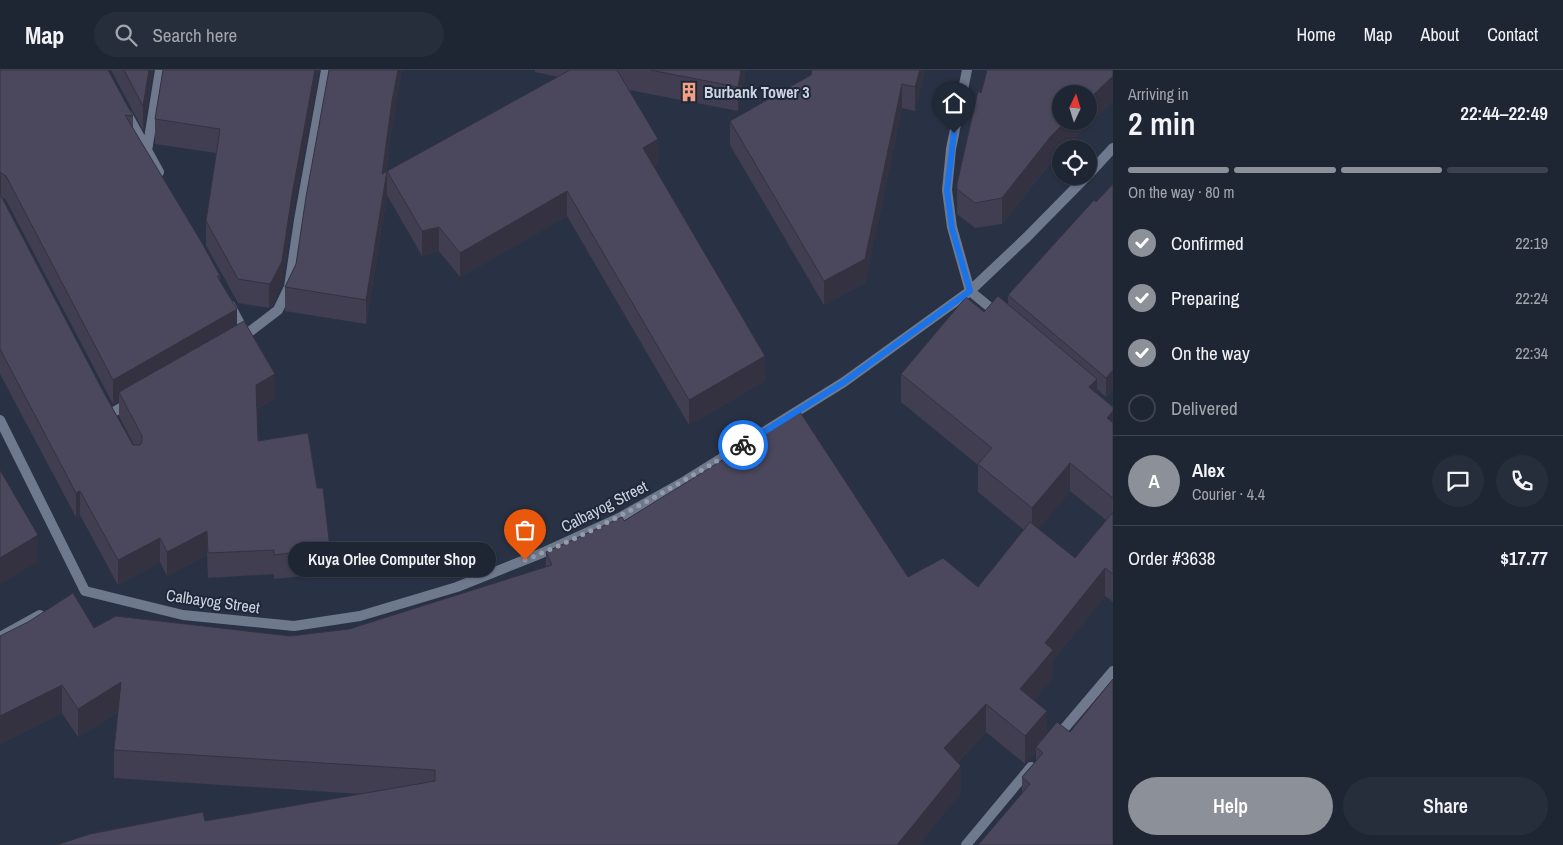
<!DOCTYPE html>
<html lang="en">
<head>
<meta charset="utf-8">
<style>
  :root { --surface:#1f2633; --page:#272e3b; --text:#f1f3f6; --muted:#a1a5ac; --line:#3c434e; --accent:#8c9099 }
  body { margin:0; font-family:"Archivo Narrow",sans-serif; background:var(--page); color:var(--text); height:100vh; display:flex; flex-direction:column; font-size:19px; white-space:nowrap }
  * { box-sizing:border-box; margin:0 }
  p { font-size:16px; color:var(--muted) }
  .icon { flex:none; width:28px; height:28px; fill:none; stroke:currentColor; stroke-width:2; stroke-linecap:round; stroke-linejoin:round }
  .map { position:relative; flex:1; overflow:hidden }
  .side { display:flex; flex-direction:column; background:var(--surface); width:450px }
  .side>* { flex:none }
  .needle { width:32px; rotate:4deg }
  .buttons { position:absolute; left:1052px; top:15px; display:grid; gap:10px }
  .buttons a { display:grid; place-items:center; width:45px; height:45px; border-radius:50%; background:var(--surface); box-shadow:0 1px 4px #0004,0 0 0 1px var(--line); font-size:25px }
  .pin { position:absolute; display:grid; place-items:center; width:42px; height:42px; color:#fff; margin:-51px -21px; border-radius:50% 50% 50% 0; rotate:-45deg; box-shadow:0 0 5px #0007 }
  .pin .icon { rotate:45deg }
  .courier { position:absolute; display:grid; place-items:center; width:50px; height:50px; margin:-25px; border:4px solid #1a73e8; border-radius:50%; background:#fff; color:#222; box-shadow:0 1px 6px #0007 }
  .bubble { position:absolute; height:35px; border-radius:18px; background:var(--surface); box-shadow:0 1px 4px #0004,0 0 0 1px var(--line); font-size:16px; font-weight:600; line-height:35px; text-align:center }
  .summary em { font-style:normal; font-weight:600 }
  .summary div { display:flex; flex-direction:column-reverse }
  .summary { display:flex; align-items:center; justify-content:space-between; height:85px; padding:0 15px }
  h1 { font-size:32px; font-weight:600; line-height:38px }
  .bar { display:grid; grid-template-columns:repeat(4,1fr); gap:8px 5px; align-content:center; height:60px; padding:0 15px }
  .bar i { height:6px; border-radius:4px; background:var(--line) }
  .bar .current { background:var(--accent) }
  .bar p { grid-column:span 4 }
  .line { display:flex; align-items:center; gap:12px; padding:0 15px; border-top:1px solid var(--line) }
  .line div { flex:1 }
  .round { display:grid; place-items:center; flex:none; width:52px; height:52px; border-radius:26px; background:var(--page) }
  ol { padding:0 15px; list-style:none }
  li { display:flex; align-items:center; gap:15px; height:55px }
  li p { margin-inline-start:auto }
  li .icon { padding:5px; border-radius:50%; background:var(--accent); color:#fff; stroke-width:4 }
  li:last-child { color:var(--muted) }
  li i { width:28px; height:28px; border:2px solid var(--line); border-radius:50% }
  .cta { display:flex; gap:10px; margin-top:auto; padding:10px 15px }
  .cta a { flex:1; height:58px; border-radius:30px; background:var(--accent); color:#fff; font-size:20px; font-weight:600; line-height:58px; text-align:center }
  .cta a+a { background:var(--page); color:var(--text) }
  header { display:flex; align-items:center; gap:30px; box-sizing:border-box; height:70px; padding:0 25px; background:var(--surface); border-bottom:1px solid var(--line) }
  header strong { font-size:24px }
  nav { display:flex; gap:28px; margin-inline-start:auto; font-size:18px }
  .search { width:350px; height:45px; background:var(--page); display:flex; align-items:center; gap:12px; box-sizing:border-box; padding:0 18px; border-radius:28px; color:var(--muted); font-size:19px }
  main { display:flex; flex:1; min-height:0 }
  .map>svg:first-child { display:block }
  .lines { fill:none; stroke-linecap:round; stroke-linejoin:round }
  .street { stroke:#6e798e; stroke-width:10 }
  .wall { fill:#403e50; fill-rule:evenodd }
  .shaded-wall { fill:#343241 }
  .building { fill:#4b485d; stroke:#343241 }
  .done { stroke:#949ba9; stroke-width:5; stroke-dasharray:0 9 }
  .route { stroke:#1a73e8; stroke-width:6 }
  .labels { text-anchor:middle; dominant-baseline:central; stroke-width:4; stroke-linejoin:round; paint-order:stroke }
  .poi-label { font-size:16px; font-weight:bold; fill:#cdd3df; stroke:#1f283a; text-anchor:start }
  .street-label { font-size:16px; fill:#cdd3df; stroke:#1f283a }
</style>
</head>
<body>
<header>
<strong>Map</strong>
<div class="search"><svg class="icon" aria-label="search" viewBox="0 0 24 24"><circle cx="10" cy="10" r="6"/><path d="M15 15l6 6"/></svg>Search here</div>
<nav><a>Home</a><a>Map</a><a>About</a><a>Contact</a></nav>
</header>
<main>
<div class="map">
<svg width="1113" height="775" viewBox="0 0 1113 775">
  <rect width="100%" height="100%" fill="#293244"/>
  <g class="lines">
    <!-- street -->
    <path class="street" d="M967,0L951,79L947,120L952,157L970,221L998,244
      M127,44L159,102
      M147,81L160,0
      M1089,104L1113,78
      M230,235L246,265
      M239,270L278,240L289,217L299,150L326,0
      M110,344L131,332
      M0,350L85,521
      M85,521L183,545L294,556L360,546L457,517L542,483L619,448L685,411L844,312L970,221L1027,167L1087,106
      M0,567L40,545
      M1057,667L1113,601
      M966,775L1031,697"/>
  </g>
  <!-- wall -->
  <path class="wall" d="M0,0L133,46V58L220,206V212L237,255L275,328L257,339L258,371L317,418L330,478V503L274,509V504L208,508L207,485L167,506L160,492L118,515L80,445L76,447L0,304ZM2,127L6,130L113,334L119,331V346L134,375H133L104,323Z
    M111,0H153L143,60Z
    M163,0H319L292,149L282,215L272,236L269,238L238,233L206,175V151L216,83L155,74V49Z
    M329,0H402L392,56L386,102L558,7L535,2V0H746L738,41L629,20L658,93L654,96L765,311L689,355L567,146L460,207L439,181L422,186L387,125L366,254L285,241V217L296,194Z
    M925,0L915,41L902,38L865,213L824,235L730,75V51L811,5Z
    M981,23L1113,31L1064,79H1061L1002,154L975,158L957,144V114Z
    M1113,114V320L1106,327L1097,319V323L1113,337V532L1105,526L1053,590V608L1034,630L1047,664L1113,775L1022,723V707L1036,691V682L1025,694L986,662L958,692L961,723L205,751L361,724L114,708V680L118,642L78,667L62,643L0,674L94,558L290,566L349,559L546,497V482L624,451L908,507L978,517L1024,460L978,422V395L901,332V304L984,242L1008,234V225ZM1070,421L1106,450L1075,488L1038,459Z"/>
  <!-- shaded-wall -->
  <path class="shaded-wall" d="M149,0H153L143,60V36Z
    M315,0H319L292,149L282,215L272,236L269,238V214Z
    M398,0H402L392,56L382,128V104L392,31Z
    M741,0H746L738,41V17Z
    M920,0H925L915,41V17Z
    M1113,6V31L1064,79H1061V81L1051,91L1002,154V128L1051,66L1066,51H1089V29Z
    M902,14V38L865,213L824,235V211Z
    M658,69V93L643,102V78Z
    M387,101V125L366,254V230Z
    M0,102H1V126H0Z
    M567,121V146L460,207V183Z
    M439,157V181L422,186V161Z
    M237,239V263L119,322V331L113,334V310Z
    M765,286V311L689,355V330Z
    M1113,300V320L1106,327V308Z
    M275,304V328L256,339V315Z
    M1097,309V337L1089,317Z
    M1113,341V369L1107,348Z
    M1070,393V421L1032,466V438Z
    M80,421V445L76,447V423Z
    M207,461V485L167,506V482Z
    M38,465V492L0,514V488Z
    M160,468V492L118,515V490Z
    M1105,498V526L1053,590V608L1020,646V619L1045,573Z
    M121,612V640L78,667V639Z
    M62,615V643L0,674V646Z
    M986,634V662L944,706V678Z
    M1047,641V669L1036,677V682L1025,694V666Z
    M961,696V723L919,775H897Z"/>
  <!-- building -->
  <path class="building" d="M0,0H108L133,46L125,45L202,173L220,206H217L237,239L113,310L6,106L0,102Z
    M124,0H149L143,36Z
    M163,0H315L292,125L282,191L272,211L269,214L238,209L206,151L220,59L155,49Z
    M329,0H398L392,31L382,104L570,0H617L658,69L643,78L765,286L689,330L567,121L460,183L439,157L422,161L387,101L366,230L285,217L296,194L306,127Z
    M650,0H741L738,17Z
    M812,0H920L915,17L902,14L865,189L824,211L730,51L811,5Z
    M987,0H1113V6L1089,29V24H1061V51H1066L1051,66L1002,128L975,133L957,119V114L978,21L981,23Z
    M1113,114V300L1106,308L1008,225L1094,130L1096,132Z
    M0,124L104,323L133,375H140L142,372V366L119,322L244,251L275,304L256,315L258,371L308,363L317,418H323L330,478L274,485V480L208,483L207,461L167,482L160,468L118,490L80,421L76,423L0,279Z
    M998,226L1097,309L1089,317L1113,337V341L1107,348L1113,353V428L1070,393L1032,438L978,394L992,378L901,304L966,227L984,242Z
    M800,342L908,507L943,488L978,517L1030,452L1075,488L1113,442V504L1105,498L1045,573L1053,580L1020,619L1047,641L1025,666L986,634L944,678L961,696L897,775H56L90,764L203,742L205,751L435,711V700L114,680L121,612L78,639L62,615L0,646V566L28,552L73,523L94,558L116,546L290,566L349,559L552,495L546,482L622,447L624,451Z
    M0,400L38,465L0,488Z
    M1113,609V775H978L1030,714L1022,707L1043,683L1036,677L1057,652L1070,662Z"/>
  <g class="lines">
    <!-- done -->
    <path class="done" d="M525,490C602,459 673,418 743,375"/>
    <!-- route -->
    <path class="route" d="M743,375L844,312L970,221L952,158L947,120L954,63"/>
  </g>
  <!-- icons -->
  <defs>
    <symbol id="building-bare" viewBox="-9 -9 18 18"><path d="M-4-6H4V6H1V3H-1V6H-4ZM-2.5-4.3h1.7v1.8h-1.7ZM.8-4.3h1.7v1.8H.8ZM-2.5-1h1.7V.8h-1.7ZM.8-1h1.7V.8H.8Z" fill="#f39f82" stroke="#1f283a" stroke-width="2.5" paint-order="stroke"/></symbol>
  </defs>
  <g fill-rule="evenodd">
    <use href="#building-bare" x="675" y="8" width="28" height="28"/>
  </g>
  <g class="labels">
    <!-- poi labels -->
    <g class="poi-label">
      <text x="704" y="22">Burbank Tower 3</text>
    </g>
    <!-- street labels -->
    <g class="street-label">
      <text transform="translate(604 436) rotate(-27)">Calbayog Street</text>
      <text transform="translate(213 531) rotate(8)">Calbayog Street</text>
    </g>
  </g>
</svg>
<div class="buttons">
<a><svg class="needle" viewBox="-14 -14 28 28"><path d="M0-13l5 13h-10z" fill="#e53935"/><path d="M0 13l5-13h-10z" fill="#a1a5ac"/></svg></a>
<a><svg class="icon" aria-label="locate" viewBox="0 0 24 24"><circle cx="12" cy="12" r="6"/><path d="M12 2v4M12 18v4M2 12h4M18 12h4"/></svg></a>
</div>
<div class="pin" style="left:525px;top:490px;background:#ea580c"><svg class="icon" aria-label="bag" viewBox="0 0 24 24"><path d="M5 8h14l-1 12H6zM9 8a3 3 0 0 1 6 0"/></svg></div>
<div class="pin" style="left:954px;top:63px;background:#1f2937"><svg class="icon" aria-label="home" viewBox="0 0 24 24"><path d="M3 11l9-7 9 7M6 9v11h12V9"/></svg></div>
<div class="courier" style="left:743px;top:375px"><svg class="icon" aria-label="bike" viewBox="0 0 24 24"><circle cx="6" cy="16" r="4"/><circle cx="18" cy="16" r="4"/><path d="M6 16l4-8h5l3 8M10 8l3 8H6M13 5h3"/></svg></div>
<div class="bubble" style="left:288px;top:472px;width:208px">Kuya Orlee Computer Shop</div>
</div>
<section class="side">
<div class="summary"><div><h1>2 min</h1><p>Arriving in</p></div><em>22:44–22:49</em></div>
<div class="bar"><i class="current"></i><i class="current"></i><i class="current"></i><i></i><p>On the way · 80 m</p></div>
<ol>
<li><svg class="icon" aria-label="check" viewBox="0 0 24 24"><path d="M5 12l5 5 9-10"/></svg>Confirmed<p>22:19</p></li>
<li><svg class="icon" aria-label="check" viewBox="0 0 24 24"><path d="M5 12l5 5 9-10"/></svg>Preparing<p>22:24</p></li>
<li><svg class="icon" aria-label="check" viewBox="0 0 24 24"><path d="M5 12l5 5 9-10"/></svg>On the way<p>22:34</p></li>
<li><i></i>Delivered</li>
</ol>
<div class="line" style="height:90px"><b class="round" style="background:var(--accent);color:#fff">A</b><div><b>Alex</b><p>Courier · 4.4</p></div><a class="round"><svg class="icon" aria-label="chat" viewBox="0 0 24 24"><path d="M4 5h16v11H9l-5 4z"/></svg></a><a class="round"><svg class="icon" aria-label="phone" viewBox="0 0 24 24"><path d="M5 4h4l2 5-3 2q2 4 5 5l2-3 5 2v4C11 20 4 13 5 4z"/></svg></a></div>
<div class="line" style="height:65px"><div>Order #3638</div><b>$17.77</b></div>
<div class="cta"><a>Help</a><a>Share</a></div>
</section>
</main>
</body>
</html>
